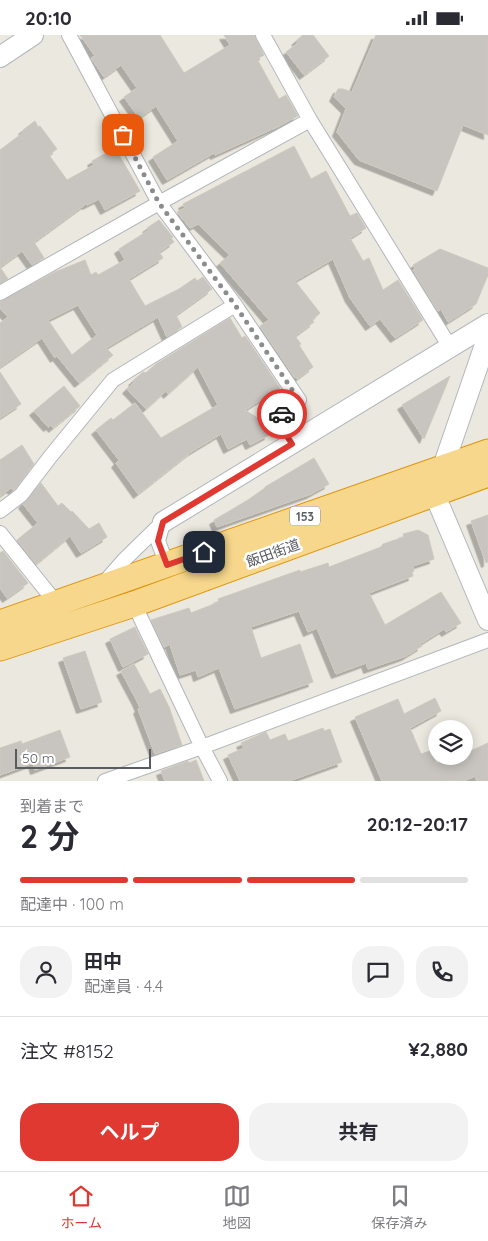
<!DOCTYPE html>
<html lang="ja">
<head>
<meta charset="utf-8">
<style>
  :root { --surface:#fff; --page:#f2f2f3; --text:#2b2b33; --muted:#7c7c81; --line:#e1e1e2; --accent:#df3932 }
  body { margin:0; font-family:Quicksand,"Noto Sans JP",sans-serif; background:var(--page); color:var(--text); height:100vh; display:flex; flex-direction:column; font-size:19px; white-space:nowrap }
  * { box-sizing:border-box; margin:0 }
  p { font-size:16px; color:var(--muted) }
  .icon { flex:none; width:28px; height:28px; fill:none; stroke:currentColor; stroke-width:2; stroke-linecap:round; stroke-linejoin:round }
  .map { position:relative; height:746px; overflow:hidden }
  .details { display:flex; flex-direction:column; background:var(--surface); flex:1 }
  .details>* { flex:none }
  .fabs { position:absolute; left:428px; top:685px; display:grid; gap:10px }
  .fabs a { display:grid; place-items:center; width:45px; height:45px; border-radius:50%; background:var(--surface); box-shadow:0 2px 12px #0003; font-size:25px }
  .scale { position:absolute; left:15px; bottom:12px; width:136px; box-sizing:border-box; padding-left:5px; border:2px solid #585c60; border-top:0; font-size:14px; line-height:18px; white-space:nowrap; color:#585c60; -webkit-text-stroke:4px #fff; paint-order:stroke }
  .pin { position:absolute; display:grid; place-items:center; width:42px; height:42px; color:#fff; margin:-21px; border-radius:10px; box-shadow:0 2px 8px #0006 }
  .courier { position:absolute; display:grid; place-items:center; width:50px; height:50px; margin:-25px; border:4px solid #df3932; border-radius:50%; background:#fff; color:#222; box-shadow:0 1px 6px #0007 }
  .overview em { font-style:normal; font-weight:700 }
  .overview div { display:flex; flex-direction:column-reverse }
  .overview { display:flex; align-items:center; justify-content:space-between; height:85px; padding:0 20px }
  h1 { font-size:32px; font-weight:700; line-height:38px }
  .bar { display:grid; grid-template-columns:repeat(4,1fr); gap:8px 5px; align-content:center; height:60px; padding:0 20px }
  .bar i { height:6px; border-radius:4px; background:var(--line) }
  .bar .current { background:var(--accent) }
  .bar p { grid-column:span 4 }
  .line { display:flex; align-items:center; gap:12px; padding:0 20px; border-top:1px solid var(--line) }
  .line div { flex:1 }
  .round { display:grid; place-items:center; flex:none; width:52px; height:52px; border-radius:20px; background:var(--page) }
  .primary-button { display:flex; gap:10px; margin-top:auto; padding:10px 20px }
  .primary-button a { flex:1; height:58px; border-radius:20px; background:var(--accent); color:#fff; font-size:20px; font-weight:700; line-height:58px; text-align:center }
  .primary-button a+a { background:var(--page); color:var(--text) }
  .status { display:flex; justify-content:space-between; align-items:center; height:35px; padding:0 25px; background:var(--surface); direction:ltr }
  .status svg { height:14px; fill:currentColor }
  .tabs { display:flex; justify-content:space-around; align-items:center; height:70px; border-top:1px solid var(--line); background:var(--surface); font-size:14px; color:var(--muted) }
  .tabs a { display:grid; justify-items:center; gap:2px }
  .tabs .current { color:var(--accent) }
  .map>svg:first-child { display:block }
  .building { fill:#c8c4bf; stroke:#cfc9be; fill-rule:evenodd; filter:url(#shadow) }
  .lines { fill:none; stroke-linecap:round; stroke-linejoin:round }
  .street-casing { stroke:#b2b6ba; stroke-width:16 }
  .secondary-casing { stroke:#b3b7bc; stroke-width:22 }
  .highway-casing { stroke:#de950c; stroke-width:27 }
  .street { stroke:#fff; stroke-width:14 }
  .secondary { stroke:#fff; stroke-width:20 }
  .highway { stroke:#f6d78b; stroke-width:25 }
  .done { stroke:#8b8d8c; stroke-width:5; stroke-dasharray:0 9 }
  .route { stroke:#df3932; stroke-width:6 }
  .labels { text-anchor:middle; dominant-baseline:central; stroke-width:5; stroke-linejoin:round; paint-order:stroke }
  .shield { fill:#fff; stroke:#8a8d90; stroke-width:1 }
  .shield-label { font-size:12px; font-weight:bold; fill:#585c60 }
  .street-label { font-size:14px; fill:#585c60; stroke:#fff }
</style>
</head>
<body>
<div class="status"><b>20:10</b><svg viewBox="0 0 49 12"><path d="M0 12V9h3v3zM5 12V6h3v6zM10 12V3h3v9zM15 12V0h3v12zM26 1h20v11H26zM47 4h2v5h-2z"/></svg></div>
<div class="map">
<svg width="488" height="746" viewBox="0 0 488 746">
  <defs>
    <filter id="shadow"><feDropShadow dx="-4.5" dy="4.5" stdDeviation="0" flood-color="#0004"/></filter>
  </defs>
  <rect width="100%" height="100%" fill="#ebe8df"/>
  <!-- building -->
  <path class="building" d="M80,0H160L184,38L230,10L224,0H254L264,20L257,24L279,64L286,60L298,81L277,92L215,120L214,118L167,145L153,122L178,106L156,71L139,83L124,62L137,53L121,30L104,42L91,23L95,21Z
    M303,0H313L329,21L304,40L286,17L298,8L296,6Z
    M376,0H488V100L463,90L437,156L359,125L337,97L346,74L334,62L338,54H343L352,57Z
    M35,86L38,92L40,91L57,114L49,120L67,145L94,130L92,126L115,113L140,156L105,175L99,164L87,170L86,169L34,207L44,223L32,230L22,216L0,232L8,244L0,248V115L24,97L23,95Z
    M294,111L311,144L326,136L350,181L357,178L366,193L350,203L363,226L369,223L383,255L398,245L423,285L395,303L380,284L370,291L350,263L333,224L295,246L320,278L312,285L314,287L295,301L301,309L299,310L313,332L297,344L296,342L295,343L260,291L269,285L220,228L230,220L198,189L190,193L177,177L185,173L183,169Z
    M159,185L173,202L171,203L174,207L159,217L163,223L129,244L145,271L179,254L195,243L197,246L203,242L212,254L176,280L182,292L167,302L158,282L106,313L113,320L79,348L57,321L55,323L42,303L0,332V288L8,282L0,273V267L55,237L85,225L91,240L96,237L98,240L125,225L119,214L149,195L147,193ZM78,270L97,300L72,320L48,285Z
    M440,214L488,233V240L476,269L448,287L441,274L438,276L413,235L415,233L413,230Z
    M230,283L242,303L245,301L280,353L245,375L261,385L269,400L250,410L247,404L228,414L221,399L191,417L138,459L116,428L119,425L96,395L111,383L113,385L135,368L161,403L218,370L198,332L168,359L166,356L146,374L127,354L134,347L133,346L143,337L146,338L156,329Z
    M0,337L21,369L0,383Z
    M450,341L424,404L402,370Z
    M64,351L80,371L53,393L51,390L48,392L34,376Z
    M22,410L34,429L15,454L13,455L11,453L0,461V425Z
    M314,423L329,449L311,459L217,492L214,485L248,465L265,453V452Z
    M41,448L58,471L62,468L71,477L72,476L89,494L99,488L107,502L81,518L70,501L36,529L17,505L38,488L23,469Z
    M488,480V527L486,528L471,486Z
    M418,495L428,500L434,524L413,531L414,536L412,537L413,541L369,558L385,590L441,557L461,588L446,597L444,594L420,609L422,611L406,621L368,634L366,628L336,639L317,593L308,597L299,576L251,592L261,623L300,609L313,647L235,674L219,633L198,642L196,635L180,640L170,609L164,612L151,585L189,573L191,578L219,567L218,564L300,535V537L328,528L329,532L381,512L383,509L404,502L403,499Z
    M3,516L28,548L7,563L0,553V518Z
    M135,592L148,619L123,632L110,604Z
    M85,616L102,667L81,674L63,623Z
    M134,629L150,659L160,654L169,672L182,710L155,719L138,674L140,673L137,666L121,636Z
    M435,663L441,676L410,693L421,719L430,716L437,728L452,721H464V719L488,708V746H477L475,741L464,746H382L355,682L398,664L404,679Z
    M323,693L324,696L330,694L342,727L289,746H240L228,720L244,713L241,708L266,697L270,705L285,699L288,706Z
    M60,695L70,722L35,735L33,728L0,740V713L21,706L22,709Z
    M196,725L204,746H165L161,736L188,726L189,728Z"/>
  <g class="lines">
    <defs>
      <path id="street" d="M69,0L159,168L235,270L299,365L276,384L292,409
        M263,0L310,85L450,312
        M0,258L159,168L310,85
        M0,476L21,460L50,422L113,345L235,270
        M163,488L158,506L167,530
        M0,498L57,569
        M103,549L124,525L163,487
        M134,569L202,712L220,746
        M105,746L202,712L488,605"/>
      <path id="secondary" d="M0,22L33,0
        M488,301L434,458L488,585
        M163,487L488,289"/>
      <path id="highway" d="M0,588L488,417
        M0,613L134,569L488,439"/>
    </defs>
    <!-- street casing -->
    <use href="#street" class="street-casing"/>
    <!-- secondary casing -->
    <use href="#secondary" class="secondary-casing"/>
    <!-- highway casing -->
    <use href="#highway" class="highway-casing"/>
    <!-- street -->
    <use href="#street" class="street"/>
    <!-- secondary -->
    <use href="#secondary" class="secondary"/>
    <!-- highway -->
    <use href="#highway" class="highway"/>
  </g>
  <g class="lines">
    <!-- done -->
    <path class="done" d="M123,100L159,168L235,270L299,365L282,379"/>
    <!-- route -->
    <path class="route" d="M204,517L167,530L158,506L163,487L292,409L276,384L282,379"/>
  </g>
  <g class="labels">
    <!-- shield labels -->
    <rect class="shield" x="290" y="471.5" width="30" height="19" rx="4"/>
    <g class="shield-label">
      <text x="305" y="481">153</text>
    </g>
    <!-- street labels -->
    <g class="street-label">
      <text transform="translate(273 518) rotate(-20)">飯田街道</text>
    </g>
  </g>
</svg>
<div class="fabs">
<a><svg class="icon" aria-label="layers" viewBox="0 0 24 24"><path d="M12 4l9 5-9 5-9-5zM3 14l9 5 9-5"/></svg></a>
</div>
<div class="scale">50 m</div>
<div class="pin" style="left:123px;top:100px;background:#ea580c"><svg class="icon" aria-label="bag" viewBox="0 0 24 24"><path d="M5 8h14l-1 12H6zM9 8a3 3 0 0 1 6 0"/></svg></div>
<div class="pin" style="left:204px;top:517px;background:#1f2937"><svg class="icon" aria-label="home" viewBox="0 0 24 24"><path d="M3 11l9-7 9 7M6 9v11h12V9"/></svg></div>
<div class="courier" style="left:282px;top:379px"><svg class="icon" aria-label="car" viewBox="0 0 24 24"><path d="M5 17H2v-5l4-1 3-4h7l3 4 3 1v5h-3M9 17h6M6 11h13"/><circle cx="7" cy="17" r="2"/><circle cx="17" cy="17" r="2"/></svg></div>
</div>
<section class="details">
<div class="overview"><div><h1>2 分</h1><p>到着まで</p></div><em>20:12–20:17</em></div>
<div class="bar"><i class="current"></i><i class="current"></i><i class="current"></i><i></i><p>配達中 · 100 m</p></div>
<div class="line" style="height:90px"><a class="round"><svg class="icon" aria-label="person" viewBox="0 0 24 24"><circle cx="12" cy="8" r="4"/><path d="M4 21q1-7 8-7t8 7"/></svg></a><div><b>田中</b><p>配達員 · 4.4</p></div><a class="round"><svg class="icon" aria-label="chat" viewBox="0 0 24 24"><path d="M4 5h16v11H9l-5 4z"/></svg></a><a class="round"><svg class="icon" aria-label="phone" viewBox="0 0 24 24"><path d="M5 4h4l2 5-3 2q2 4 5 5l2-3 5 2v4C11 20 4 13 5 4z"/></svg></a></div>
<div class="line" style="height:65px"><div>注文 #8152</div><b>¥2,880</b></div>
<div class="primary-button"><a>ヘルプ</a><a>共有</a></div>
</section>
<nav class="tabs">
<a class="current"><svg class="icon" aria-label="home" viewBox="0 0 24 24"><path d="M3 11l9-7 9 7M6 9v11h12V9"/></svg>ホーム</a>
<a><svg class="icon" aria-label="map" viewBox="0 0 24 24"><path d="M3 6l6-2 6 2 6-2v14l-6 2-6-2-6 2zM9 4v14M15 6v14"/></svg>地図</a>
<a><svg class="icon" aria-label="saved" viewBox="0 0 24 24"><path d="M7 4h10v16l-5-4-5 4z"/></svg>保存済み</a>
</nav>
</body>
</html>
